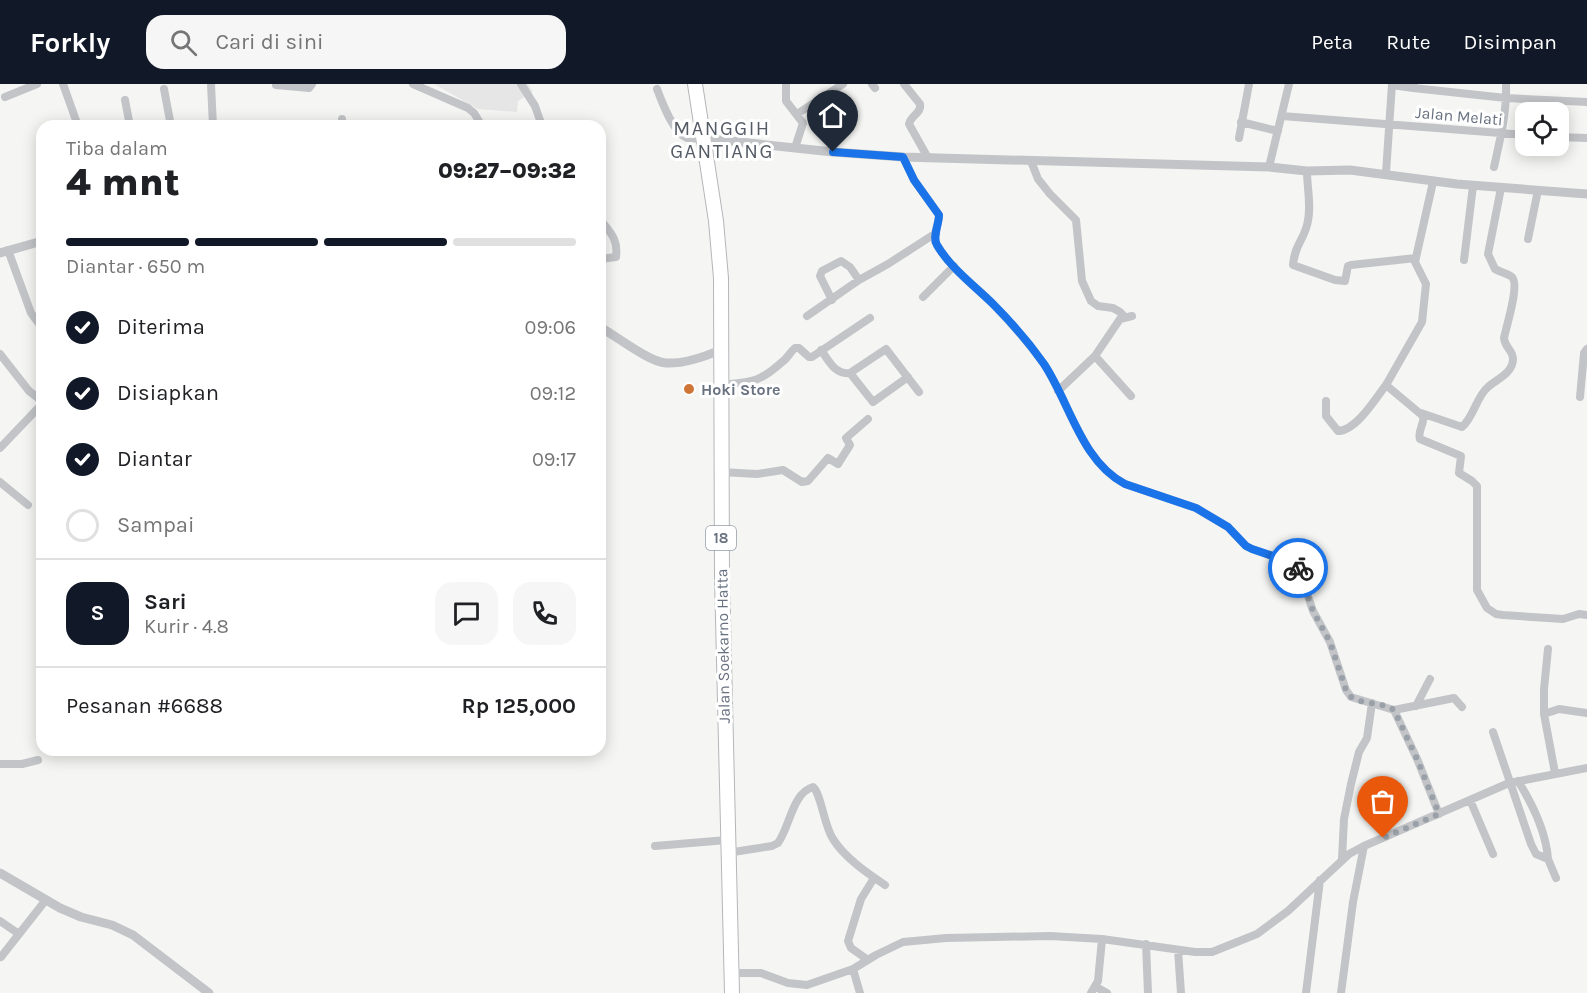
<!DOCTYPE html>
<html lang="id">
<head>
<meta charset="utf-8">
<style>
  :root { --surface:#fff; --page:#f6f6f6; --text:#202124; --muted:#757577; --line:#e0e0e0; --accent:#111827 }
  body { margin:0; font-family:Karla,sans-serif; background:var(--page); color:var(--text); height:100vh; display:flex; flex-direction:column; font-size:22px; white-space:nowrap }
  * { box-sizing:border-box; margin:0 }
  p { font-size:20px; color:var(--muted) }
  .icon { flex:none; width:33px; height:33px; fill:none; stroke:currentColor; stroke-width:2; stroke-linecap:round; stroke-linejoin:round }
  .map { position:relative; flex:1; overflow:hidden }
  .details { position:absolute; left:36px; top:36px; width:570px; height:636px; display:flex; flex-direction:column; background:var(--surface); border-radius:18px; box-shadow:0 3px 15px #0003 }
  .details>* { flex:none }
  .tools { position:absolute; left:1515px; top:18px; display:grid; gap:12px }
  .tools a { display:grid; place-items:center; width:54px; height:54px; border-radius:12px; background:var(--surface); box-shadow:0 3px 15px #0003; font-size:30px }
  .pin { position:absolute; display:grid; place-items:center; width:51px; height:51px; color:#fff; margin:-62px -26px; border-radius:50% 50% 50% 0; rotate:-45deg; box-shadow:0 0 6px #0007 }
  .pin .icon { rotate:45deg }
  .courier { position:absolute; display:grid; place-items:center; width:60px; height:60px; margin:-30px; border:4px solid #1a73e8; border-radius:50%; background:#fff; color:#222; box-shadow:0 2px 8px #0007 }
  .overview em { font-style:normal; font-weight:800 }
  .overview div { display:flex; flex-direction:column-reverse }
  .overview { display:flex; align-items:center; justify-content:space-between; height:102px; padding:0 30px }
  h1 { font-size:39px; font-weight:800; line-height:45px }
  .bar { display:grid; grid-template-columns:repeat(4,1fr); gap:9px 6px; align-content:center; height:72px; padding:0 30px }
  .bar i { height:8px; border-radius:4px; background:var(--line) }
  .bar .current { background:var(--accent) }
  .bar p { grid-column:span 4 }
  .line { display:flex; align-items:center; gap:15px; padding:0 30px; border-top:2px solid var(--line) }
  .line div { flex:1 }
  .round { display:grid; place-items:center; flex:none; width:63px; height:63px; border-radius:18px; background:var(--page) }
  ol { padding:0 30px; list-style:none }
  li { display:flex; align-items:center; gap:18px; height:66px }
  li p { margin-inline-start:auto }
  li .icon { padding:6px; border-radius:50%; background:var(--accent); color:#fff; stroke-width:4 }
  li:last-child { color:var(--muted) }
  li i { width:33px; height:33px; border:3px solid var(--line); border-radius:50% }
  header { display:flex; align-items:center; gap:36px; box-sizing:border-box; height:84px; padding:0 30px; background:var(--accent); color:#fff }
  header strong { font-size:28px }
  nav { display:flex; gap:33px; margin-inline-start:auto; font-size:21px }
  .search { width:420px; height:54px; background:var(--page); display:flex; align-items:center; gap:15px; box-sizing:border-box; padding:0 21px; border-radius:18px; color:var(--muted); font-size:22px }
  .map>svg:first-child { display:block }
  .built { fill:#e6e6e6 }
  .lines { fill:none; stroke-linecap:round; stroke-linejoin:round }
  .trunk-casing { stroke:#b4b6ba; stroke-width:16 }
  .minor { stroke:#c2c4c7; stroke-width:8 }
  .tertiary { stroke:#c2c4c7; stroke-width:9 }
  .trunk { stroke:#fff; stroke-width:14 }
  .done { stroke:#99a0a8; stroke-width:6; stroke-dasharray:0 10.8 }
  .route { stroke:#1a73e8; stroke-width:8 }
  .poi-dot { fill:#d07538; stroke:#fff; stroke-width:2 }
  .labels { text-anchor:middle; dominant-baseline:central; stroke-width:6; stroke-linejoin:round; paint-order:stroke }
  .shield { fill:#fff; stroke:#959ca6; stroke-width:1.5 }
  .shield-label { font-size:15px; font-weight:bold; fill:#687180 }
  .street-label { font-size:16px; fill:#687180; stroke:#fff }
  .poi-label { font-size:16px; font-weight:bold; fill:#687180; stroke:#fff; text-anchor:start }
  .quarter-label { font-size:20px; letter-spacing:1.5px; fill:#555c66; stroke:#fff }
</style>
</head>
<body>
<header>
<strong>Forkly</strong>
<div class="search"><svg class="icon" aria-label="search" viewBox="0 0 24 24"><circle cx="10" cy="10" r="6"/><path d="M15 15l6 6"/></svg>Cari di sini</div>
<nav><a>Peta</a><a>Rute</a><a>Disimpan</a></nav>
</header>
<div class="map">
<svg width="1587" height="909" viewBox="0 0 1587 909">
  <rect width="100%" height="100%" fill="#f5f6f3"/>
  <!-- built -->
  <path class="built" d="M434,0H528L533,8L518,17L517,28L478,25Z"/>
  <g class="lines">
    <defs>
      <path id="trunk" d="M695,0L716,137L721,194L722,493L732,909"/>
    </defs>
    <!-- trunk casing -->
    <use href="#trunk" class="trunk-casing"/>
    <!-- minor -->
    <path class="minor" d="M63,0L78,42
      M211,0L213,42
      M413,0L468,24L474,29L482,42
      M521,0L535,22L542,42
      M786,0V17L803,39L795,64
      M872,0L875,4
      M904,0L920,20C922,29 911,31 909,40L928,74
      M276,1L309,4L312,0
      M1392,1L1413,4L1414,1
      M1413,4L1506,14L1587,18
      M164,5L171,42
      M657,5C662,18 673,49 687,54C692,55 698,54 702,54
      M5,13L37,0
      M125,16L130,42
      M797,30L843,0
      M1282,32L1526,51
      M1241,38L1278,47
      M342,42V35
      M1558,53L1587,54
      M1239,54L1249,0
      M903,73L914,96L939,131C939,141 931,152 937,161C951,185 975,202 994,221C1011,239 1030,260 1044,280C1069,318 1082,378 1125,400L1196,424L1228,443L1246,462L1252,465L1295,480L1299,486L1313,527L1330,558L1346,606L1351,613L1394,626L1418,677L1439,730
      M1031,77L1038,95L1050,110L1076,136L1082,197L1091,217L1098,222L1113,224L1120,228L1124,232
      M1269,83L1289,0
      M1494,83C1500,56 1507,28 1506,0
      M1307,87C1307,104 1312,124 1307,141C1303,157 1295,160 1293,181L1335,196L1345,197L1348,182L1351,181L1416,174
      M1386,89L1392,0
      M1433,98L1415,178L1426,200L1422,238L1386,301L1423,332C1425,340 1417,347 1420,355L1461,372L1459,389L1472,397L1477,402V506L1487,524L1496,530L1503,531L1563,535L1579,530L1587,531
      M1528,155L1538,106
      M8,166L31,229L42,244
      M600,175L616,173C618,158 613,151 603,139
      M1464,176L1473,102
      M923,213L954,182
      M832,216L820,192L822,187L841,177L850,183L859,196
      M807,232L859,196L888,180L936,149
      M821,266C829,277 835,291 850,289L886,265L919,308
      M0,270L29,307L42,317
      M1095,272L1120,235L1132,232
      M850,289L873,318L908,293
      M721,301C751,298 759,299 782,278C788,274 790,268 795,264H799L809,273H812L870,234
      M1058,307L1095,272L1131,312
      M1580,313L1584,269L1587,265
      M1326,317V332L1338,347C1356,347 1376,314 1386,301
      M1421,329L1462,343C1474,333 1476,313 1488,303C1497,295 1513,289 1513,275C1513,266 1505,264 1504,254C1506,243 1520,201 1512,193C1509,190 1500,188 1495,185L1488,170L1501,104
      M0,364L42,320
      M721,388L757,390L783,386L802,398L808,397L828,374L838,380L850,361L846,354L868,335
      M0,398L28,421
      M1548,565L1544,605V630L1555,689
      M1416,622L1430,595
      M1394,626L1454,614L1462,623
      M1544,630L1559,625L1587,629
      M1493,648L1531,760L1536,770L1548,775L1556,794
      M0,680H22L38,676
      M1518,697C1533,721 1546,747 1548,775
      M1470,716L1493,770
      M655,762L727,756
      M727,769L772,762L778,759C790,743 792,709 813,703C821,709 824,742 833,755C845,774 867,789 885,801
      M1342,775L1344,735L1351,700L1359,668L1367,654L1372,619
      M0,837L19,850
      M1146,860L1148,909
      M1178,866L1181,909
      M1,873L45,817
      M868,876L851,864L848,857L861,815L874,794
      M853,885L860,909
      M731,889H761L788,899L807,901L853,885L876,871L903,858L946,854L1050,852L1102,855L1195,868H1212L1257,850L1288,827L1349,770L1364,762L1509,699L1587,684
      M1096,903L1107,909
      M1091,909L1098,897L1102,855
      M1306,909L1320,796
      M1341,909L1353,818L1364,762"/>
    <!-- tertiary -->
    <path class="tertiary" d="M702,54L833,68L903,73L1269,83L1307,87L1350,86L1457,100L1587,110
      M0,169L42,157
      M600,243C616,252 649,278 666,279C684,280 704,273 720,266
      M0,789L60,824L81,833L112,841L133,851L209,909"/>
    <!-- trunk -->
    <use href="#trunk" class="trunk"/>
  </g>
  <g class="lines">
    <!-- done -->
    <path class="done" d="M1298,484L1313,527L1330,558L1346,606L1351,613L1360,617L1387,622L1394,626L1418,677L1439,730L1383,754"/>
    <!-- route -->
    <path class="route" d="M833,68L903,73L914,96L939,131C939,141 932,153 937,161C951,185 975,202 994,221C1011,238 1030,260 1044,280C1070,319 1081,377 1125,400L1196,424L1228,443L1246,462L1252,465L1288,477L1295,480L1298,484"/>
  </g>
  <!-- markers -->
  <circle class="poi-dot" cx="689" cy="305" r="6"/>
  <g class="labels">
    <!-- shield labels -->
    <rect class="shield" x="706" y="442" width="30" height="24" rx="4.5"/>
    <g class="shield-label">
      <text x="721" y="454">18</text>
    </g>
    <!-- street labels -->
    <g class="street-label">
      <text transform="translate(1459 32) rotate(5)">Jalan Melati</text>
      <text transform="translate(723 562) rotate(-91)">Jalan Soekarno Hatta</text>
    </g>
    <!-- poi labels -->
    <g class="poi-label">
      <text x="701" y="305">Hoki Store</text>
    </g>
    <!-- quarter labels -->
    <g class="quarter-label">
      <text x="722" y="44">MANGGIH<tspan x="722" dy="23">GANTIANG</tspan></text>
    </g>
  </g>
</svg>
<div class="tools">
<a><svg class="icon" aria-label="locate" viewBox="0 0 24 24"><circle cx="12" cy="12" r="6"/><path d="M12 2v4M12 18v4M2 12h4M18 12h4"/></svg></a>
</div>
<div class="pin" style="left:1383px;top:754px;background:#ea580c"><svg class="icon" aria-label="bag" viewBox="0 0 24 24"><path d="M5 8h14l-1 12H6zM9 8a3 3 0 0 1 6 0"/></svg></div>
<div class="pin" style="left:833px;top:68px;background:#1f2937"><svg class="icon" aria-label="home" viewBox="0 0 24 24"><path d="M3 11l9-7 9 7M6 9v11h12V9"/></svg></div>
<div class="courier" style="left:1298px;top:484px"><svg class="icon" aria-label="bike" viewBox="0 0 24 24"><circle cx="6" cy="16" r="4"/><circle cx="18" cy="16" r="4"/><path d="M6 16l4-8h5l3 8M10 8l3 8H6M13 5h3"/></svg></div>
<section class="details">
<div class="overview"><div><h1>4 mnt</h1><p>Tiba dalam</p></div><em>09:27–09:32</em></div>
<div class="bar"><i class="current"></i><i class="current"></i><i class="current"></i><i></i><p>Diantar · 650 m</p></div>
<ol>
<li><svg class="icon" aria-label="check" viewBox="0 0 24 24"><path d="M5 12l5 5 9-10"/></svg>Diterima<p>09:06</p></li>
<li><svg class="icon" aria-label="check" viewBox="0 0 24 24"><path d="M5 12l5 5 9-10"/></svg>Disiapkan<p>09:12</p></li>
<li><svg class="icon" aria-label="check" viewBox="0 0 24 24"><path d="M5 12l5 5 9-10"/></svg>Diantar<p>09:17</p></li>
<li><i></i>Sampai</li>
</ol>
<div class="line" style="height:108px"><b class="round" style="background:var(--accent);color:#fff">S</b><div><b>Sari</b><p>Kurir · 4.8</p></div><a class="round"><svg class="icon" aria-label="chat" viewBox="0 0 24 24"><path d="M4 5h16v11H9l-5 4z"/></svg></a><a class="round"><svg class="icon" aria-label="phone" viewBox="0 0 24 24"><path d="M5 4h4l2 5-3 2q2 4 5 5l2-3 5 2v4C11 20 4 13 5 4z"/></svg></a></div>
<div class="line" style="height:78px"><div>Pesanan #6688</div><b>Rp 125,000</b></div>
</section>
</div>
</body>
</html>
